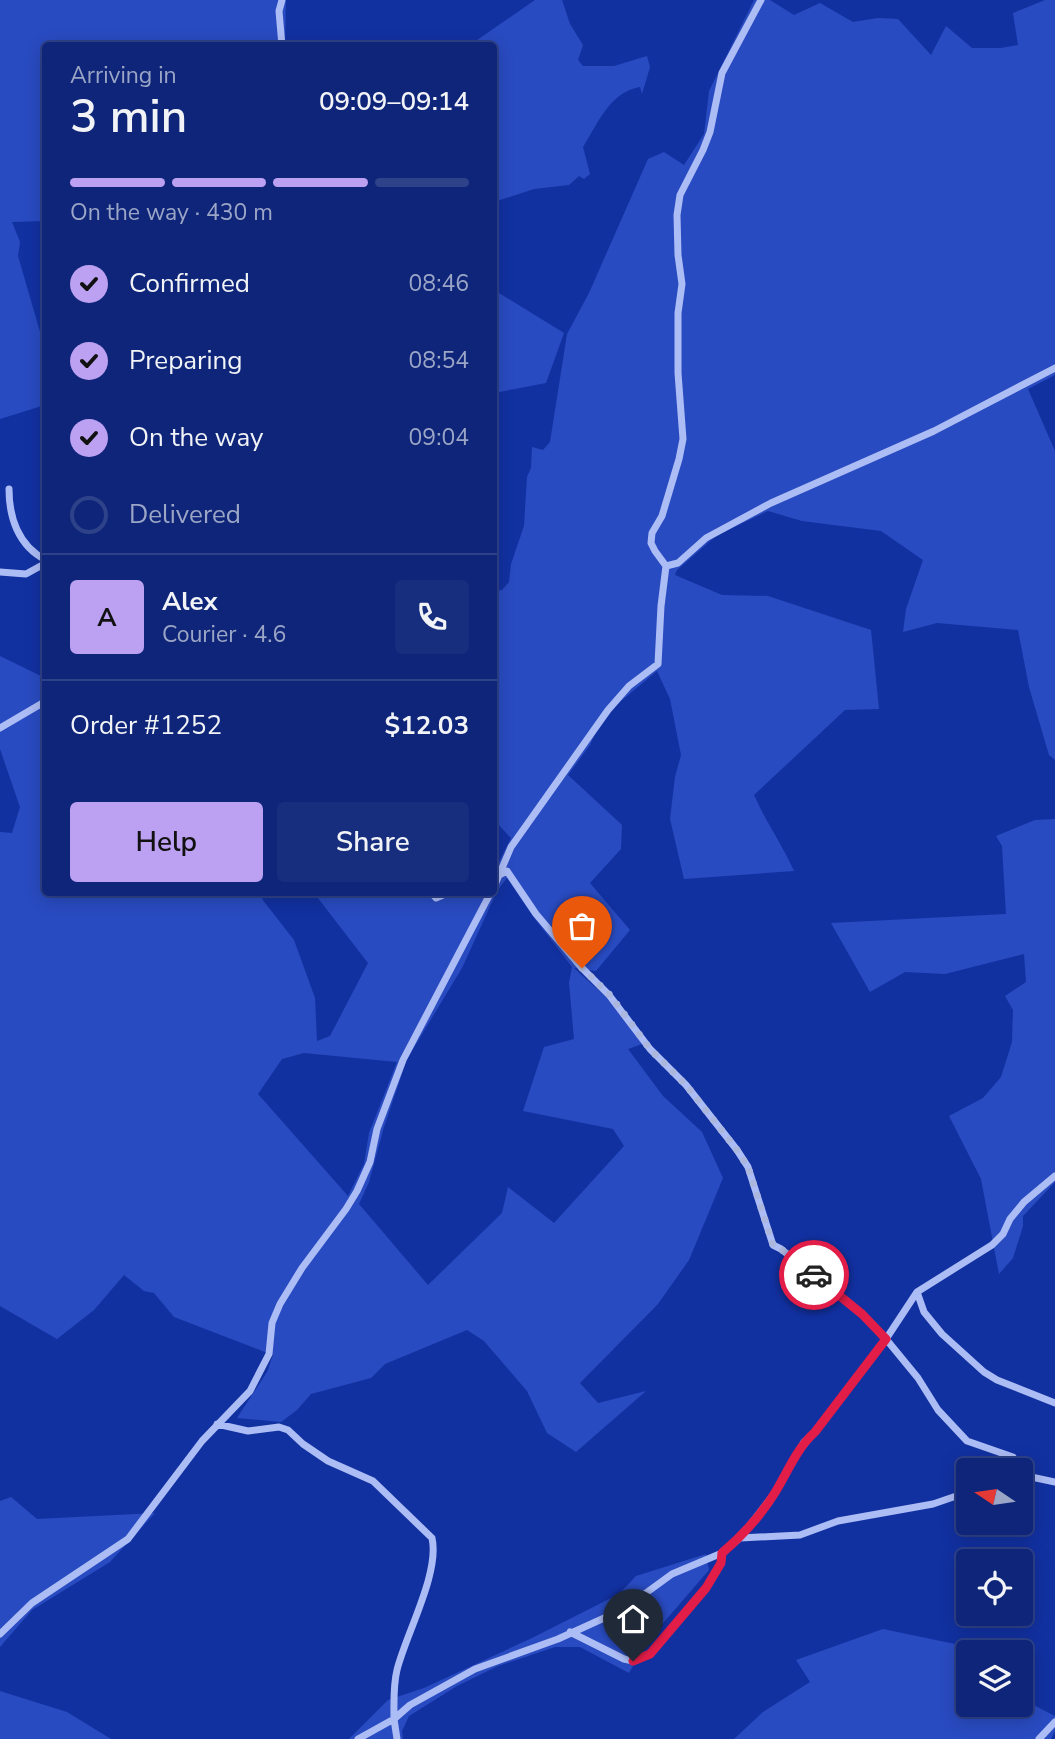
<!DOCTYPE html>
<html lang="en">
<head>
<meta charset="utf-8">
<style>
  :root { --surface:#0e2579; --page:#172d7e; --text:#f1f3f6; --muted:#9ba5c6; --line:#2e428a; --accent:#bca0f2 }
  body { margin:0; font-family:"Nunito Sans",sans-serif; background:var(--page); color:var(--text); height:100vh; display:flex; flex-direction:column; font-size:26px; white-space:nowrap }
  * { box-sizing:border-box; margin:0 }
  p { font-size:23px; color:var(--muted) }
  .icon { flex:none; width:38px; height:38px; fill:none; stroke:currentColor; stroke-width:2; stroke-linecap:round; stroke-linejoin:round }
  .map { position:relative; flex:1; overflow:hidden }
  .panel { position:absolute; left:42px; top:42px; width:455px; height:854px; display:flex; flex-direction:column; background:var(--surface); border-radius:7px; box-shadow:0 4px 18px #0003,0 0 0 2px var(--line) }
  .panel>* { flex:none }
  .needle { width:46px; rotate:283deg }
  .buttons { position:absolute; left:956px; top:1458px; display:grid; gap:14px }
  .buttons a { display:grid; place-items:center; width:77px; height:77px; border-radius:7px; background:var(--surface); box-shadow:0 4px 18px #0003,0 0 0 2px var(--line); font-size:35px }
  .pin { position:absolute; display:grid; place-items:center; width:60px; height:60px; color:#fff; margin:-72px -30px; border-radius:50% 50% 50% 0; rotate:-45deg; box-shadow:0 0 7px #0007 }
  .pin .icon { rotate:45deg }
  .courier { position:absolute; display:grid; place-items:center; width:70px; height:70px; margin:-35px; border:5px solid #e11d48; border-radius:50%; background:#fff; color:#222; box-shadow:0 2px 9px #0007 }
  .headline em { font-style:normal; font-weight:600 }
  .headline div { display:flex; flex-direction:column-reverse }
  .headline { display:flex; align-items:center; justify-content:space-between; height:119px; padding:0 28px }
  h1 { font-size:46px; font-weight:600; line-height:52px }
  .bar { display:grid; grid-template-columns:repeat(4,1fr); gap:10px 7px; align-content:center; height:84px; padding:0 28px }
  .bar i { height:9px; border-radius:5px; background:var(--line) }
  .bar .active { background:var(--accent) }
  .bar p { grid-column:span 4 }
  .line { display:flex; align-items:center; gap:18px; padding:0 28px; border-top:2px solid var(--line) }
  .line div { flex:1 }
  .round { display:grid; place-items:center; flex:none; width:74px; height:74px; border-radius:7px; background:var(--page) }
  ol { padding:0 28px; list-style:none }
  li { display:flex; align-items:center; gap:21px; height:77px }
  li p { margin-inline-start:auto }
  li .icon { padding:7px; border-radius:50%; background:var(--accent); color:#111; stroke-width:4 }
  li:last-child { color:var(--muted) }
  li i { width:38px; height:38px; border:4px solid var(--line); border-radius:50% }
  .cta { display:flex; gap:14px; margin-top:auto; padding:14px 28px }
  .cta a { flex:1; height:80px; border-radius:7px; background:var(--accent); color:#111; font-size:28px; font-weight:600; line-height:80px; text-align:center }
  .cta a+a { background:var(--page); color:var(--text) }
  .map>svg:first-child { display:block }
  .green { fill:#294bc1; fill-rule:evenodd }
  .lines { fill:none; stroke-linecap:round; stroke-linejoin:round }
  .street { stroke:#acbcf5; stroke-width:7 }
  .done { stroke:#acb7de; stroke-width:7; stroke-dasharray:0 12.6 }
  .route { stroke:#e11d48; stroke-width:9 }
</style>
</head>
<body>
<div class="map">
<svg width="1055" height="1739" viewBox="0 0 1055 1739">
  <rect width="100%" height="100%" fill="#1231a1"/>
  <!-- green -->
  <path class="green" d="M0,0H286L285,45L46,46L45,221L12,222L20,242L18,256L45,349V405L0,419Z
    M535,0H562L570,24L583,45L578,60L583,66H614L647,56L650,67L642,94L640,87C610,92 598,123 583,147L590,174L584,179L579,176L569,185L534,189L494,202V46L470,45Z
    M754,0H770L794,15L820,3L853,22L878,18L898,19L931,55L946,26L972,48H1001L1018,45L1013,13L1045,0H1055V375L1028,389L1055,451V760L1049,755L1029,687L1018,630L937,623L903,632L906,609L923,560L881,531L802,521L768,511L717,535L677,570L675,575L722,595L768,596L871,630L879,709L845,710L754,795C766,822 782,844 794,871L684,879L670,819L675,777L681,755L670,699L657,671L621,701L598,727L590,745L568,775L622,825L621,849L590,883L630,930L596,971L574,968L606,997L642,1044L628,1049L663,1096L702,1132L723,1178L689,1260L658,1304L580,1383L598,1403L646,1391L576,1452L547,1433L527,1391L484,1341L467,1330L385,1364L371,1378L311,1394L297,1410L281,1422L237,1418L267,1372L273,1355L174,1317L154,1293L144,1291L124,1275L94,1310L57,1339L0,1306V832L12,833L20,807L0,749V656L45,678L46,892L267,893L262,899L294,940L315,998L317,1041L330,1036L368,963L314,893L494,892V865L499,862L511,838L494,820V591L502,590L509,582L511,564L524,526L527,477L531,468L532,447L543,450L550,442L567,334L589,293L648,159L664,152L684,165L704,134L709,91ZM507,878L532,915L572,967L569,983L574,1039L544,1047L523,1111L613,1129L624,1146L554,1223L508,1187L502,1213L428,1285L359,1204L369,1182L384,1127L407,1059L462,968L497,891ZM304,1053L397,1062L369,1133L364,1164L348,1196L258,1094L282,1059Z
    M494,290L564,333L546,383L494,393Z
    M1055,819V1182L1023,1216V1226L1013,1258L999,1274L981,1179L949,1116L983,1098L1001,1077L1012,1042L1013,1010L1005,996L1026,982L1024,954L945,974L905,972L870,992L831,923L1006,914L1002,846L996,836L1035,820Z
    M11,1497L37,1519L155,1513L110,1562L32,1610L0,1647V1501Z
    M706,1554L709,1570L646,1643L629,1673L580,1647H555L498,1666L457,1686L409,1716L402,1731L403,1739H349L388,1700L424,1688L532,1638L619,1594L636,1576Z
    M883,1629L979,1649L981,1652H968V1704H1020V1698L1055,1716V1731L1051,1739H734L763,1712L810,1682L796,1660Z
    M0,1691L67,1712L111,1739H0Z"/>
  <g class="lines">
    <!-- street -->
    <path class="street" d="M282,46L279,11L282,0
      M9,489C9,517 18,546 46,560
      M666,566L678,563L706,538L771,503L934,431L1055,368
      M0,572L26,574L46,563
      M0,728L46,701
      M501,874L507,871L536,914L581,967L609,995L650,1049L686,1085L737,1150L748,1167L773,1245L781,1249L862,1314L886,1339L918,1378L938,1410L967,1441L1013,1457L1023,1474
      M494,887L511,847L608,710L629,686L658,664L661,606L666,566L655,551L651,543L652,533L662,516L679,459L683,439L678,373V313L682,284L678,255L677,215L680,195L703,150L710,132L722,73L761,0
      M431,892L436,898L450,892
      M917,1292L924,1312L942,1334L984,1372L997,1380L1055,1403
      M217,1424L248,1431L279,1427L288,1430L303,1444L328,1461L373,1481L432,1538C440,1573 406,1634 397,1670C393,1686 394,1703 394,1719L358,1739
      M1022,1475L1055,1482
      M740,1538L800,1535L838,1521L933,1504L968,1492
      M570,1632L624,1659L633,1661L650,1654L706,1588L721,1563L722,1553
      M0,1634L32,1603L128,1539L202,1441L250,1391L269,1354L272,1323L280,1304L302,1268L346,1209L357,1191L370,1162L377,1129L403,1060L491,892
      M397,1739L394,1719L410,1705L475,1669L558,1639L624,1609L672,1574L722,1553L740,1538L774,1494L804,1442L815,1432L886,1339L917,1292L992,1245L1003,1234L1010,1219L1024,1202L1055,1176
      M1039,1739L1055,1722"/>
  </g>
  <g class="lines">
    <!-- done -->
    <path class="done" d="M582,968L610,995L650,1049L686,1085L737,1150L748,1167L773,1245L781,1249L814,1275"/>
    <!-- route -->
    <path class="route" d="M633,1661L650,1654L706,1588L721,1563L722,1553C742,1536 762,1514 776,1491C788,1471 797,1448 815,1432L886,1339L862,1314L814,1275"/>
  </g>
</svg>
<div class="buttons">
<a><svg class="needle" viewBox="-14 -14 28 28"><path d="M0-13l5 13h-10z" fill="#e53935"/><path d="M0 13l5-13h-10z" fill="#9ba5c6"/></svg></a>
<a><svg class="icon" aria-label="locate" viewBox="0 0 24 24"><circle cx="12" cy="12" r="6"/><path d="M12 2v4M12 18v4M2 12h4M18 12h4"/></svg></a>
<a><svg class="icon" aria-label="layers" viewBox="0 0 24 24"><path d="M12 4l9 5-9 5-9-5zM3 14l9 5 9-5"/></svg></a>
</div>
<div class="pin" style="left:582px;top:968px;background:#ea580c"><svg class="icon" aria-label="bag" viewBox="0 0 24 24"><path d="M5 8h14l-1 12H6zM9 8a3 3 0 0 1 6 0"/></svg></div>
<div class="pin" style="left:633px;top:1661px;background:#1f2937"><svg class="icon" aria-label="home" viewBox="0 0 24 24"><path d="M3 11l9-7 9 7M6 9v11h12V9"/></svg></div>
<div class="courier" style="left:814px;top:1275px"><svg class="icon" aria-label="car" viewBox="0 0 24 24"><path d="M5 17H2v-5l4-1 3-4h7l3 4 3 1v5h-3M9 17h6M6 11h13"/><circle cx="7" cy="17" r="2"/><circle cx="17" cy="17" r="2"/></svg></div>
<section class="panel">
<div class="headline"><div><h1>3 min</h1><p>Arriving in</p></div><em>09:09–09:14</em></div>
<div class="bar"><i class="active"></i><i class="active"></i><i class="active"></i><i></i><p>On the way · 430 m</p></div>
<ol>
<li><svg class="icon" aria-label="check" viewBox="0 0 24 24"><path d="M5 12l5 5 9-10"/></svg>Confirmed<p>08:46</p></li>
<li><svg class="icon" aria-label="check" viewBox="0 0 24 24"><path d="M5 12l5 5 9-10"/></svg>Preparing<p>08:54</p></li>
<li><svg class="icon" aria-label="check" viewBox="0 0 24 24"><path d="M5 12l5 5 9-10"/></svg>On the way<p>09:04</p></li>
<li><i></i>Delivered</li>
</ol>
<div class="line" style="height:126px"><b class="round" style="background:var(--accent);color:#111">A</b><div><b>Alex</b><p>Courier · 4.6</p></div><a class="round"><svg class="icon" aria-label="phone" viewBox="0 0 24 24"><path d="M5 4h4l2 5-3 2q2 4 5 5l2-3 5 2v4C11 20 4 13 5 4z"/></svg></a></div>
<div class="line" style="height:91px"><div>Order #1252</div><b>$12.03</b></div>
<div class="cta"><a>Help</a><a>Share</a></div>
</section>
</div>
</body>
</html>
